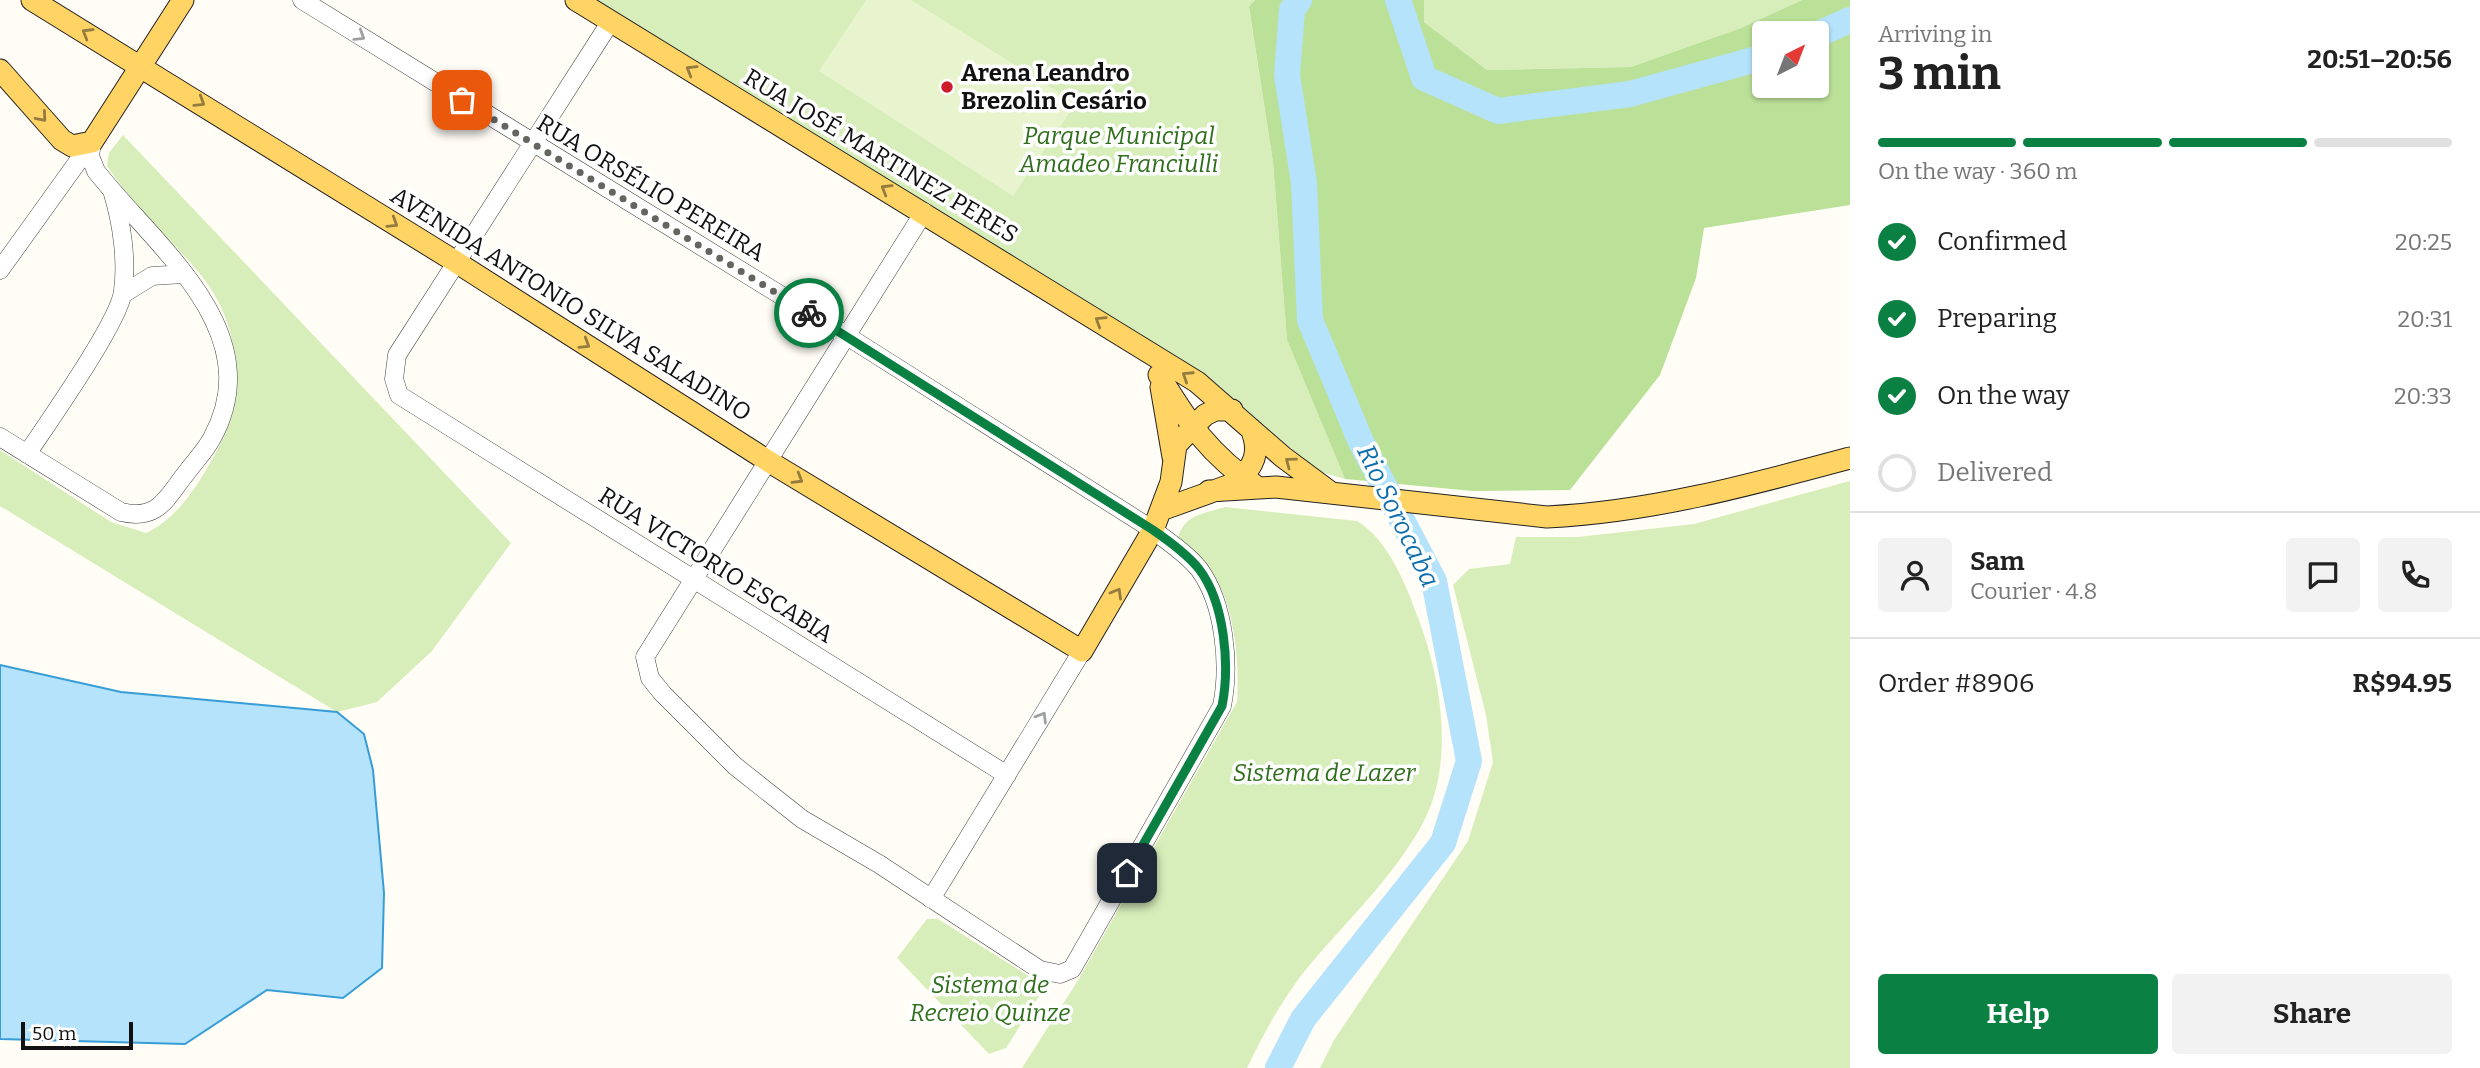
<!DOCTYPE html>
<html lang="en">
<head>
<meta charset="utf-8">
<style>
  :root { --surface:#fff; --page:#f2f2f2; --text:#222; --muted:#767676; --line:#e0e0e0; --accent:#0b8043 }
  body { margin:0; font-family:Bitter,serif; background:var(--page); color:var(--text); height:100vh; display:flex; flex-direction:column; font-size:26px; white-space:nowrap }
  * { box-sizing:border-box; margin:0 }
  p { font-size:23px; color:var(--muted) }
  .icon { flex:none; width:38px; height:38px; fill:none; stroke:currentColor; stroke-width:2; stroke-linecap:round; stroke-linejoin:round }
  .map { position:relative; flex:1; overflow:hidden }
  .panel { display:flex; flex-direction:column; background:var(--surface); width:630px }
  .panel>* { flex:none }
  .needle { width:46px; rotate:42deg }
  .buttons { position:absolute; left:1752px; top:21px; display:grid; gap:14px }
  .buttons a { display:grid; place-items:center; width:77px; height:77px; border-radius:7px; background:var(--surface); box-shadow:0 2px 5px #0004; font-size:35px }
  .scale { position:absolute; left:21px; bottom:18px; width:112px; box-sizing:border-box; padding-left:7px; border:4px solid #111; border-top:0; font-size:19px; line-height:24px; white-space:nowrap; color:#111; -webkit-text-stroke:5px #fff; paint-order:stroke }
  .pin { position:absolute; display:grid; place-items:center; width:60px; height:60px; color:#fff; margin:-30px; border-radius:14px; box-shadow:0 4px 10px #0006 }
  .courier { position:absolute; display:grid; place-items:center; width:70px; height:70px; margin:-35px; border:5px solid #0b8043; border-radius:50%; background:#fff; color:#222; box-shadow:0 2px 9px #0007 }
  .overview em { font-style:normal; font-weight:700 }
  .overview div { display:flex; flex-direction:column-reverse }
  .overview { display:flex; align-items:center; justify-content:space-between; height:119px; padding:0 28px }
  h1 { font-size:46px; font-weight:700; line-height:52px }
  .bar { display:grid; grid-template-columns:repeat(4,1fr); gap:10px 7px; align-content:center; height:84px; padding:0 28px }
  .bar i { height:9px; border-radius:5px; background:var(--line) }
  .bar .on { background:var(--accent) }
  .bar p { grid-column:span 4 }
  .line { display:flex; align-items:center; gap:18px; padding:0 28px; border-top:2px solid var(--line) }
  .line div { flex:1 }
  .round { display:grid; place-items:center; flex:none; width:74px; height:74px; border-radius:7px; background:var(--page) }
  ol { padding:0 28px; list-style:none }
  li { display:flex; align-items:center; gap:21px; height:77px }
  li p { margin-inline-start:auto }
  li .icon { padding:7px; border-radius:50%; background:var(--accent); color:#fff; stroke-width:4 }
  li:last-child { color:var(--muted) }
  li i { width:38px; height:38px; border:4px solid var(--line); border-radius:50% }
  .primary-button { display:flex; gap:14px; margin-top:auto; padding:14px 28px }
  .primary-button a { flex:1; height:80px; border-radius:7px; background:var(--accent); color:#fff; font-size:28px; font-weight:700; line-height:80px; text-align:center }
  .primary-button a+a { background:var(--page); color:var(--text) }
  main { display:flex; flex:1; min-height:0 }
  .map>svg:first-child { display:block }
  .green { fill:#d7eeba }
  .forest { fill:#bbe098; fill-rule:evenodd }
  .pitch { fill:#e8f4cd }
  .water { fill:#b5e3fb; stroke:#379dd7; stroke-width:2 }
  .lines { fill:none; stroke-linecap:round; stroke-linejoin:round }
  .river { stroke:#b5e3fb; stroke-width:26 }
  .minor-casing { stroke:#444; stroke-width:19 }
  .major-casing { stroke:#222; stroke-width:23 }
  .minor { stroke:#fff; stroke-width:18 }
  .major { stroke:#ffd465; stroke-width:21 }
  .oneway { stroke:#947c3f }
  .oneway2 { stroke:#a0a0a0 }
  .done { stroke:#646461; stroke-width:7; stroke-dasharray:0 12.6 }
  .route { stroke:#0b8043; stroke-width:9 }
  .poi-dot { fill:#cd1d2b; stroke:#fff; stroke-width:2.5 }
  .labels { text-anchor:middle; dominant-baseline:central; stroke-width:7; stroke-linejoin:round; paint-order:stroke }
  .poi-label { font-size:24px; font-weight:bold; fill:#111; stroke:#fff; text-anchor:start }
  .park-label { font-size:24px; font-style:italic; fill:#2f6f1b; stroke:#fff }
  .street-label { font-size:24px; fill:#111; stroke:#fff }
  .water-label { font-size:26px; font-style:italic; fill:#0f6eae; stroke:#fff }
</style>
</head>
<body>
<main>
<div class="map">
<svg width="1850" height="1068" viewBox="0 0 1850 1068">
  <rect width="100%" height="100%" fill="#fffdf5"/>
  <!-- green -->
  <path class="green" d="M590,0H1255L1249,8L1273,162L1287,340L1345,479L1321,472L1197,373Z
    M1424,0H1802L1741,28L1631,67L1487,70L1424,22Z
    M123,135L511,543L432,651L377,702L337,712L0,506V450L111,522L146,533C178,518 199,484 215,454C245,399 243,330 204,279C173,240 134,207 107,166L109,153Z
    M1850,481V1068H1320L1334,1040L1468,841L1493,762L1486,715L1453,585L1469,569L1510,564L1516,537H1578L1694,524Z
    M1225,507L1357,521C1390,541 1407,588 1420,623C1441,681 1454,760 1425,819C1395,878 1341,925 1300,977C1279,1005 1262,1037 1247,1068H1022L1077,982L1237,702C1240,658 1234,589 1200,557C1193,551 1185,547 1177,542C1182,515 1202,514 1225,507Z
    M927,919H938L1032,978L1041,993L1006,1048L989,1054L897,958Z"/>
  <!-- forest -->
  <path class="forest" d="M1255,0H1424V22L1487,70L1631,67L1741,28L1802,0H1850V205L1704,228L1696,278L1660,375L1570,490L1473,491L1345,479L1287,340L1273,162L1249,7ZM1764,33H1816V86H1764Z"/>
  <!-- pitch -->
  <path class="pitch" d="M866,0H911L1076,103L1013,196L819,71Z"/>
  <!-- water -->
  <path class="water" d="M0,665L121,692L337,712L364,734L373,770L384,893L382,968L343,998L267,990L185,1044L0,1039Z"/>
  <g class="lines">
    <!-- river -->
    <path class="river" d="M1398,0L1424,78L1498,111L1630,94L1764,57
      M1816,35L1850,20
      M1278,1068L1303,1019L1443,843L1469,761L1434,581L1361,442L1310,320L1304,183L1287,75L1292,10L1299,0"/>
    <defs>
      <path id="minor" d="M302,0L847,336L1153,530C1169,542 1187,554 1199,569C1225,604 1230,666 1222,706L1072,969L1060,974L1040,970L879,864L802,819L735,766L663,694L650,678L645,657L924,212
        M611,21L397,355L394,379L399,395L1007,775
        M0,270L92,142
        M123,294L152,276L183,274
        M0,437L121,512C159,521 166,498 187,472C195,461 206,450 212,438C271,331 154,246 96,171L90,156L92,142
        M27,454C47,424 120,321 123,291C127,260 122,224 113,194
        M931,899L1082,651"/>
      <path id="major" d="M32,0L456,262L768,461L1082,651L1153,530L1171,482L1176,445L1205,415L1215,410H1232
        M576,0L1197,382L1283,457L1330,492
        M0,70L62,140L72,146L92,142L183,0
        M1159,375C1189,424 1209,454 1257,487
        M1161,387L1173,457
        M1209,491L1276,487L1547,517C1651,512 1750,485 1850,458
        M1161,510L1236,483C1254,467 1261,452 1251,429"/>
    </defs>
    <!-- minor casing -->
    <use href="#minor" class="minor-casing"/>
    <!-- major casing -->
    <use href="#major" class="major-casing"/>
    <!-- minor -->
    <use href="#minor" class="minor"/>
    <!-- major -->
    <use href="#major" class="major"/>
  </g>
  <!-- one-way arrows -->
  <defs><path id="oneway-chevron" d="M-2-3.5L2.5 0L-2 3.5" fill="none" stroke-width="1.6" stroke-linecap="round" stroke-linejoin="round" transform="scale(1.75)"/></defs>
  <g class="oneway">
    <use href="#oneway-chevron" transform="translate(87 33) rotate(-149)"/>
    <use href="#oneway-chevron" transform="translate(691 70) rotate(-149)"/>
    <use href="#oneway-chevron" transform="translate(200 102) rotate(32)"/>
    <use href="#oneway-chevron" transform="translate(42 117) rotate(49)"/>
    <use href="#oneway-chevron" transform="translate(886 189) rotate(-149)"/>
    <use href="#oneway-chevron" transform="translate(393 223) rotate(32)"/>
    <use href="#oneway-chevron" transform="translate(1100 321) rotate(-148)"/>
    <use href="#oneway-chevron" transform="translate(585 344) rotate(32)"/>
    <use href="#oneway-chevron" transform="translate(1187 376) rotate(-147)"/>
    <use href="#oneway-chevron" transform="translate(1290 462) rotate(-143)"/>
    <use href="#oneway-chevron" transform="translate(798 479) rotate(31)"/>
    <use href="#oneway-chevron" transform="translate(1117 593) rotate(-60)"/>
  </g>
  <g class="oneway2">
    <use href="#oneway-chevron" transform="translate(360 36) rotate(32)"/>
    <use href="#oneway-chevron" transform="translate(1042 717) rotate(-59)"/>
  </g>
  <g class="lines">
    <!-- done -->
    <path class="done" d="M462,100L809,313"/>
    <!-- route -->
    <path class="route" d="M809,313L1153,530C1169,541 1187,554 1199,569C1225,603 1230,666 1222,706L1127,873"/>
  </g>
  <!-- markers -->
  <circle class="poi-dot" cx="947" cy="87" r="7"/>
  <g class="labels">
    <!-- poi labels -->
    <g class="poi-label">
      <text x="961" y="73">Arena Leandro<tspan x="961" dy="28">Brezolin Cesário</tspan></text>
    </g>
    <!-- park labels -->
    <g class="park-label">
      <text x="1119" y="136">Parque Municipal<tspan x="1119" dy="28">Amadeo Franciulli</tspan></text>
      <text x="1324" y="773">Sistema de Lazer</text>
      <text x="990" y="985">Sistema de<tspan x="990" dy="28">Recreio Quinze</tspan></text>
    </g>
    <!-- street labels -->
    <g class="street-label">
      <text transform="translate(881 156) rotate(31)">RUA JOSÉ MARTINEZ PERES</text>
      <text transform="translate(651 188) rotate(31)">RUA ORSÉLIO PEREIRA</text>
      <text transform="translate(571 304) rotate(32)">AVENIDA ANTONIO SILVA SALADINO</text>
      <text transform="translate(716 565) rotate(32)">RUA VICTORIO ESCABIA</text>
    </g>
    <!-- water labels -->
    <g class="water-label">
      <text transform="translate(1398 516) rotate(64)">Rio Sorocaba</text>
    </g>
  </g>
</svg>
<div class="buttons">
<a><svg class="needle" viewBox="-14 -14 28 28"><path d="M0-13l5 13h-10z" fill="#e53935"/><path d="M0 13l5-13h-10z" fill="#767676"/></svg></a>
</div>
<div class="scale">50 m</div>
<div class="pin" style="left:462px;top:100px;background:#ea580c"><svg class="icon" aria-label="bag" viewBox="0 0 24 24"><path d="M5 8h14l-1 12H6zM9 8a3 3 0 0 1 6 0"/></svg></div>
<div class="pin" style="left:1127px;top:873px;background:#1f2937"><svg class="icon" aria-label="home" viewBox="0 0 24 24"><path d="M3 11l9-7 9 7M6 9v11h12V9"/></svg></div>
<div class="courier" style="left:809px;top:313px"><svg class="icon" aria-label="bike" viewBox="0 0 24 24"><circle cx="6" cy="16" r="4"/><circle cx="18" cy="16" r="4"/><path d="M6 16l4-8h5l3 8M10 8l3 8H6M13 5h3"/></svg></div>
</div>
<section class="panel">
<div class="overview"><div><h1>3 min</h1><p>Arriving in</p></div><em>20:51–20:56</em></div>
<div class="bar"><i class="on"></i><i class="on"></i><i class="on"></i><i></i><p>On the way · 360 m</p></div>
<ol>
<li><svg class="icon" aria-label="check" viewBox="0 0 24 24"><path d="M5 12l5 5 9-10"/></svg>Confirmed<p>20:25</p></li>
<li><svg class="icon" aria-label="check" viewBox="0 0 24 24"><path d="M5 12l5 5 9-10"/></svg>Preparing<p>20:31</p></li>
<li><svg class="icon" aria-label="check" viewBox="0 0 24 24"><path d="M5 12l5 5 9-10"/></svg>On the way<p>20:33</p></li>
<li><i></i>Delivered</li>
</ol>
<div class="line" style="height:126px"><a class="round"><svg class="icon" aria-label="person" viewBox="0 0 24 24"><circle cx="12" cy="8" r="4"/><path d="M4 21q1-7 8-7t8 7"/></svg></a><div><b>Sam</b><p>Courier · 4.8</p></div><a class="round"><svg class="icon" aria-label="chat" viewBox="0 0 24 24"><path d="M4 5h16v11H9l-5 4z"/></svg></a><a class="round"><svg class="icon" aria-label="phone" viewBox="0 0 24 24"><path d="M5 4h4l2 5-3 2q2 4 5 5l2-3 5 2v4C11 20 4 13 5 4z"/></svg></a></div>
<div class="line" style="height:91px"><div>Order #8906</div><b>R$94.95</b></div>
<div class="primary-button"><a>Help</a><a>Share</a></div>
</section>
</main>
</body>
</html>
